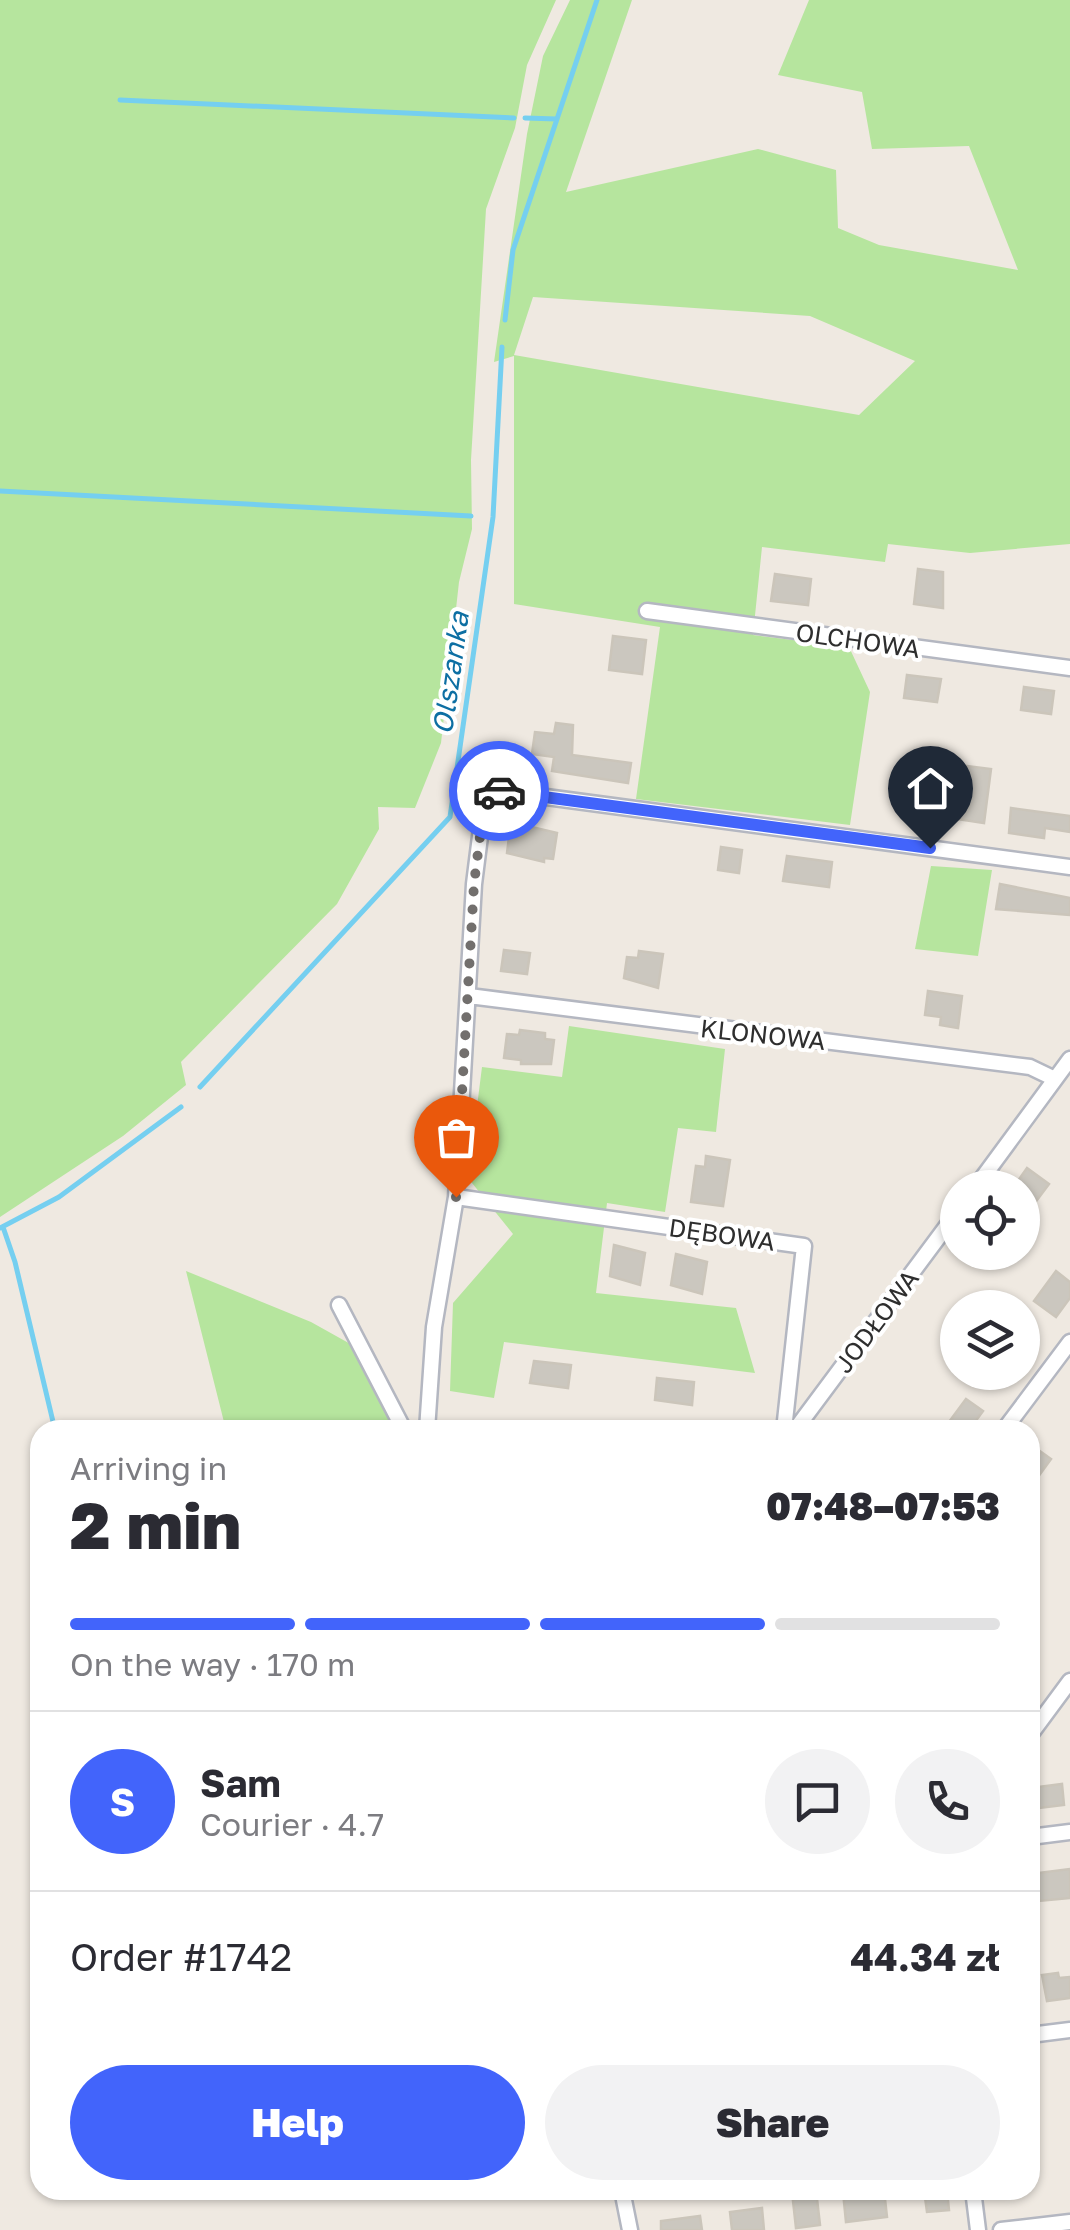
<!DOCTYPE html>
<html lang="en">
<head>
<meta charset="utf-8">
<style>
  :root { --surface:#fff; --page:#f2f2f3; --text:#2b2b33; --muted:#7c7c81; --line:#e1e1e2; --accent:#4264fb }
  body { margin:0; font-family:"Golos Text",sans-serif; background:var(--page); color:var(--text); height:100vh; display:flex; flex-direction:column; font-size:38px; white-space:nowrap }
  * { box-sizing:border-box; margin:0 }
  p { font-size:32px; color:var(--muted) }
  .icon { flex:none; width:55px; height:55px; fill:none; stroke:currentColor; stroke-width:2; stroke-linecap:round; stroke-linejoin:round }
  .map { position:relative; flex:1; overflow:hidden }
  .sheet { position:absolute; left:30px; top:1420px; width:1010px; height:780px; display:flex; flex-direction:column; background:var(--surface); border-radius:30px; box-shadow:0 2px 8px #0004 }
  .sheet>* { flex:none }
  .fabs { position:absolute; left:940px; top:1170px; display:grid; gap:20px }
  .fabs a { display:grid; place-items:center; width:100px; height:100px; border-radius:50%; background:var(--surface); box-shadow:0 2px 8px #0004; font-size:50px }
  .pin { position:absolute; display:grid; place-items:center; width:85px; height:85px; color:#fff; margin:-102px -42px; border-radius:50% 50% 50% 0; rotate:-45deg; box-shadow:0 0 10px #0007 }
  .pin .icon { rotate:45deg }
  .courier { position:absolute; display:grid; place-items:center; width:100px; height:100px; margin:-50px; border:8px solid #4264fb; border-radius:50%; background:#fff; color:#222; box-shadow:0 2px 12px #0007 }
  .head em { font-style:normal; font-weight:800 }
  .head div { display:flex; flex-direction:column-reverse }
  .head { display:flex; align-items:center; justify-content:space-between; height:170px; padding:0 40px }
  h1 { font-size:65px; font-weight:800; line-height:75px }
  .bar { display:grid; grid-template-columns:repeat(4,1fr); gap:15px 10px; align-content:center; height:120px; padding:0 40px }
  .bar i { height:12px; border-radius:8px; background:var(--line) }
  .bar .on { background:var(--accent) }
  .bar p { grid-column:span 4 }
  .line { display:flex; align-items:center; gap:25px; padding:0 40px; border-top:2px solid var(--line) }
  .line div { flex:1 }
  .round { display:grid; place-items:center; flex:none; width:105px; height:105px; border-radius:52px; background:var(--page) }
  .primary-button { display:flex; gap:20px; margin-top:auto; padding:20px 40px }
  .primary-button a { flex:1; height:115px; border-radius:60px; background:var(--accent); color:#fff; font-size:40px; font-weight:800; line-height:115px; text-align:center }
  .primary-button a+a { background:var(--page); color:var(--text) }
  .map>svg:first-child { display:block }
  .green { fill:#b6e59e; fill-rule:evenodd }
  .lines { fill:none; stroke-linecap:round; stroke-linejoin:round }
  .stream { stroke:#75cff0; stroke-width:5 }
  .building { fill:#cbc7bf; stroke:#cbc5ba; stroke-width:2.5 }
  .minor-casing { stroke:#b4b7c1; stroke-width:19 }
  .minor { stroke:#fff; stroke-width:14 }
  .done { stroke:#726f6d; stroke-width:10; stroke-dasharray:0 18 }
  .route { stroke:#4264fb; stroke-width:12 }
  .labels { text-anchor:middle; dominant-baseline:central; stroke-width:8; stroke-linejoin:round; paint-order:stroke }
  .street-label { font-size:25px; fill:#2e2e2e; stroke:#fff }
  .water-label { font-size:28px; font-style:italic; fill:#0d6fa3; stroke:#fff }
</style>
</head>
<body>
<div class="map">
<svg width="1070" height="2230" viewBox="0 0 1070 2230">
  <rect width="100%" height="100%" fill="#efe9e1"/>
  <!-- green -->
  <path class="green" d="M0,0H556L527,65L515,128L486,209L471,460L472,529L459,582L441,743L415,808L378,807L379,829L337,904L181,1062L186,1085L123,1136L0,1217Z
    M570,0H632L566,192L758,149L836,170L838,228L879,245L1018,270L969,146L872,149L862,92L778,75L809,0H1070V544L970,553L888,544L885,562L762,547L753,635L849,647L870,692L850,825L636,799L660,627L514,604V356L494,362L527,134L543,56ZM533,297L810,316L915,361L859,415L514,355Z
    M931,866L992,870L978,956L915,949Z
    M569,1026L725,1049L716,1132L678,1128L665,1212L607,1203L596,1293L736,1308L755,1373L504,1342L494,1398L450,1391L453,1303L513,1234L468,1178L482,1067L562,1077Z
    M186,1271L311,1322L354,1346L395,1430H226Z"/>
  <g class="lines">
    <!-- stream -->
    <path class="stream" d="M120,100L514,118
      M525,118L557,119
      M505,320L513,250L597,0
      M0,491L471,516
      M200,1087L450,817L493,517L502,347
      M3,1227L15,1262L55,1430
      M0,1228L59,1197L181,1107"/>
  </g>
  <!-- building -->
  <path class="building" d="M918,569L943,572V608L914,604Z
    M775,574L811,579L808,605L771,601Z
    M613,636L646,640L642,674L609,670Z
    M907,675L941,679L937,702L904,698Z
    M1024,687L1054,691L1051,714L1021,710Z
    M556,723L573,725L572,755L631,763L628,783L552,771L554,757L532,754L535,732L554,734Z
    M951,764L991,769L984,823L944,817Z
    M1011,808L1070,816V832L1045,828L1044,838L1009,833Z
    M523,825L557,833L553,859L544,858V862L507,853L510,829L522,830Z
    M721,847L742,850L739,873L718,870Z
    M787,856L832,862L829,887L783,881Z
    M1000,884L1070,898V915L996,909Z
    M504,950L530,953L527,974L501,971Z
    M639,951L663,954L658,988L624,978L627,957L638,958Z
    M928,991L962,996L958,1028L940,1025L941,1017L925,1015Z
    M520,1030L545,1033V1039L554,1040L551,1064H521V1060L504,1058L507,1034L519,1035Z
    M706,1156L730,1160L723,1206L691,1202L696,1166L705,1167Z
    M1027,1168L1049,1184L1022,1220V1188H1013Z
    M614,1245L645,1253L640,1285L610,1276Z
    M676,1254L707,1262L702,1294L671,1285Z
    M1056,1271L1070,1282V1298L1056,1317L1034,1301Z
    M534,1361L571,1365L568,1388L530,1383Z
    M657,1378L694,1382L692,1405L655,1400Z
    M966,1399L983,1411L969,1430H960L949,1422Z
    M1030,1444L1051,1459L1030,1488Z
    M1062,1784L1064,1805L1030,1809V1788Z
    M1070,1869V1898L1039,1901L1038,1893L1030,1894V1874Z
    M1058,1973L1059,1978L1070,1977V1998L1047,2001L1042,1975Z
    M816,2190L820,2225L796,2228L792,2192Z
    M884,2190L887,2217L846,2222L843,2192Z
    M924,2190H947L949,2210L927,2212Z
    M762,2208L764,2230H732L730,2212Z
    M700,2216L702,2230H661V2221Z"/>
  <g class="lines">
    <defs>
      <path id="minor" d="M647,611L1070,668
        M469,996L1030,1067L1055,1079
        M975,1188L1070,1059
        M456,1197L804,1246L784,1430
        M339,1305L404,1430
        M427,1430L434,1327L456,1197L474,884L486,789L1070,867
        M795,1430L958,1211
        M1004,1430L1070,1342
        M1030,1735L1070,1681
        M1030,1837L1070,1832
        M1030,2035L1070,2030
        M622,2190L630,2230
        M973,2190L978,2230
        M1001,2230L1070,2222"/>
    </defs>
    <!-- minor casing -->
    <use href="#minor" class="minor-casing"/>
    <!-- minor -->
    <use href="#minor" class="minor"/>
  </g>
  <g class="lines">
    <!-- done -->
    <path class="done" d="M456,1197L474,884L486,789L499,791"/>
    <!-- route -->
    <path class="route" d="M499,791L930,848"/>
  </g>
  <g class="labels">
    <!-- street labels -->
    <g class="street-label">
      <text transform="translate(858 640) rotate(8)">OLCHOWA</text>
      <text transform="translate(763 1034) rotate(6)">KLONOWA</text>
      <text transform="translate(722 1234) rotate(8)">DĘBOWA</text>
      <text transform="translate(876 1321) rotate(-53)">JODŁOWA</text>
    </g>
    <!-- water labels -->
    <g class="water-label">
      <text transform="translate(450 673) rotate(-82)">Olszanka</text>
    </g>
  </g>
</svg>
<div class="fabs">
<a><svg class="icon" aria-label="locate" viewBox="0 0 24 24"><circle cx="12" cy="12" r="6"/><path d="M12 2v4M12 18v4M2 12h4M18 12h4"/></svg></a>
<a><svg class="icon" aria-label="layers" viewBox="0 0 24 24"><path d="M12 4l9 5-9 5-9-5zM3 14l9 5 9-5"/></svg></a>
</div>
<div class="pin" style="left:456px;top:1197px;background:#ea580c"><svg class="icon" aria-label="bag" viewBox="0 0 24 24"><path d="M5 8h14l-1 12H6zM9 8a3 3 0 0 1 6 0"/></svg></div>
<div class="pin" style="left:930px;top:848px;background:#1f2937"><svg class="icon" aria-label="home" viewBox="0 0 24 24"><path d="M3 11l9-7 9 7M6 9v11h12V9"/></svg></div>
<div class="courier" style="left:499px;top:791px"><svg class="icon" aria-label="car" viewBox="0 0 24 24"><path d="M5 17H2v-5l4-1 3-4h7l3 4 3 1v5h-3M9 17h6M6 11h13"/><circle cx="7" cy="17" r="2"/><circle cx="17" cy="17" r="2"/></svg></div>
<section class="sheet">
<div class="head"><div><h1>2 min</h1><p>Arriving in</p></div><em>07:48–07:53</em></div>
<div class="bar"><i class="on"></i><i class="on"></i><i class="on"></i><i></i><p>On the way · 170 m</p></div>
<div class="line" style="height:180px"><b class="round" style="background:var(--accent);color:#fff">S</b><div><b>Sam</b><p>Courier · 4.7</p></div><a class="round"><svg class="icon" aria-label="chat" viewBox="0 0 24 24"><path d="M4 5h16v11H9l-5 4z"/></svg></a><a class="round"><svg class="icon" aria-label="phone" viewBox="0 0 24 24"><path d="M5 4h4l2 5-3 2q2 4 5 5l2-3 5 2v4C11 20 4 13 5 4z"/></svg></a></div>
<div class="line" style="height:130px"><div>Order #1742</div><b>44.34 zł</b></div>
<div class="primary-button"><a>Help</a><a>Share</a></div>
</section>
</div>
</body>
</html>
